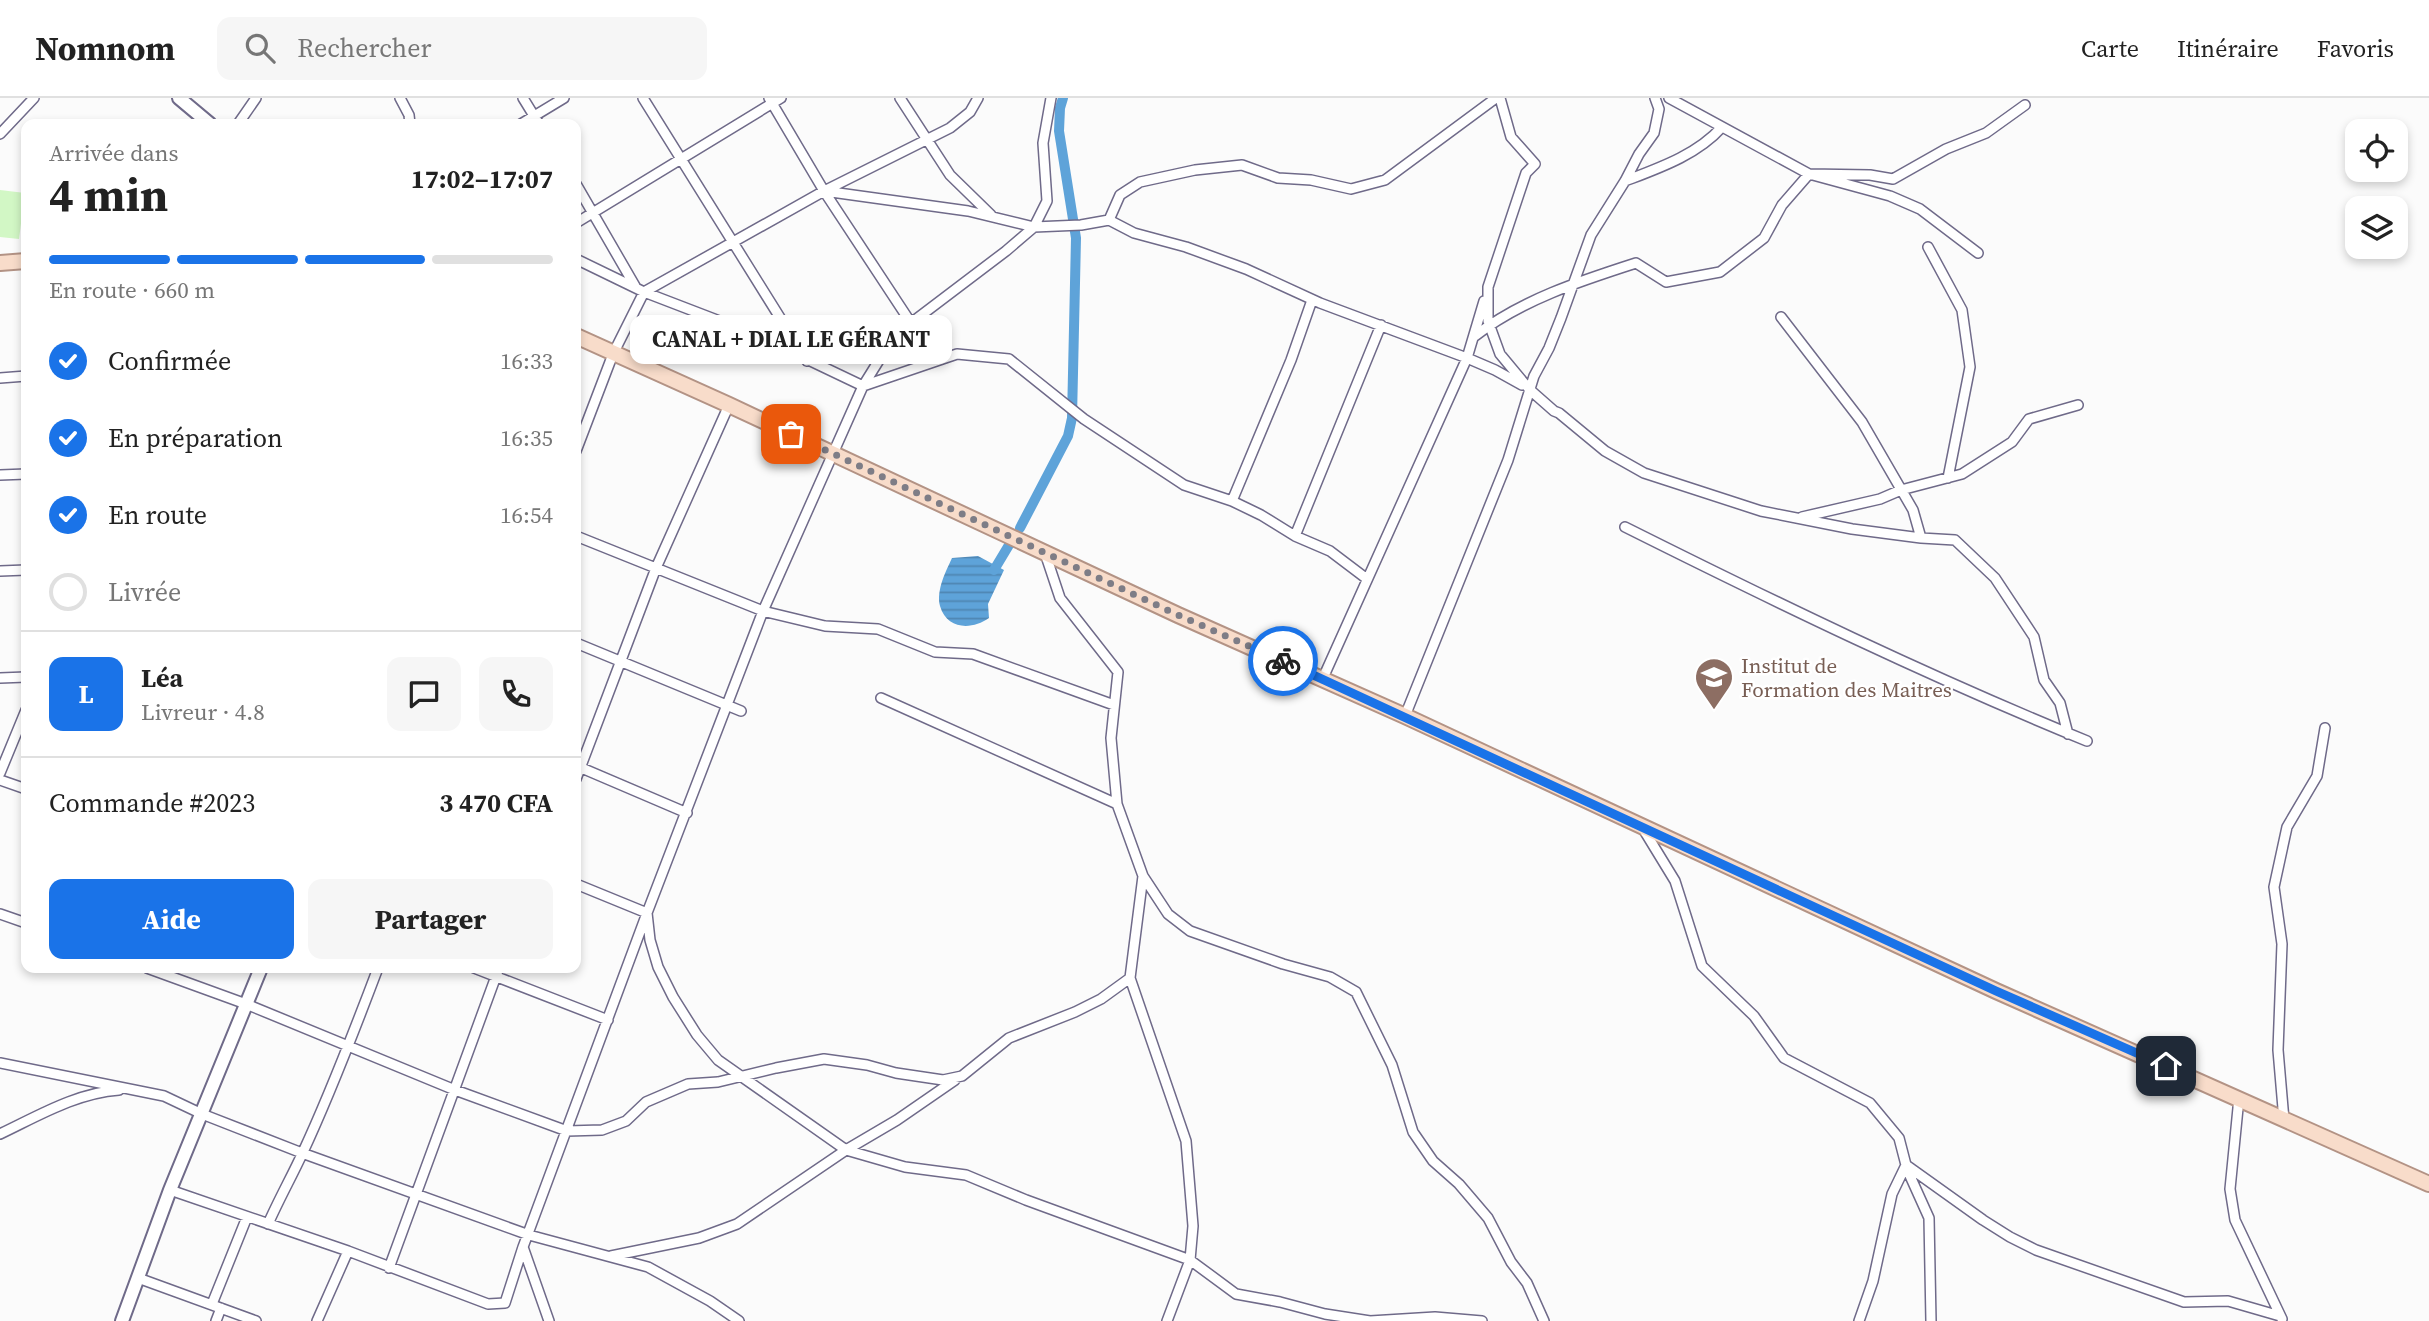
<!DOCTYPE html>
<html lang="fr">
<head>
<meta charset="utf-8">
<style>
  :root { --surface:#fff; --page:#f6f6f6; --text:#222; --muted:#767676; --line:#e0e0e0; --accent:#1a73e8 }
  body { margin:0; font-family:"Source Serif 4",serif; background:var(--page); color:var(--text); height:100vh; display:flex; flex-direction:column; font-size:26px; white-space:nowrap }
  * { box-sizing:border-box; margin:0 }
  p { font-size:23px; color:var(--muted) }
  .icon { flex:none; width:38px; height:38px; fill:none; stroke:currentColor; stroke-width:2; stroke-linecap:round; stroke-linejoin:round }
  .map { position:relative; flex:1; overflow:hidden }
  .sheet { position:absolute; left:21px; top:21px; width:560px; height:854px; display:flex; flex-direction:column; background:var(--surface); border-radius:14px; box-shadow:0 4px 10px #0003 }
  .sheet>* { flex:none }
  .controls { position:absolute; left:2345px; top:21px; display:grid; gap:14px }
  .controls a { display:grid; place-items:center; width:63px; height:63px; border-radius:14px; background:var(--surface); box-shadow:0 4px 10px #0003; font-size:35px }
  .pin { position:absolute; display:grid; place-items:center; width:60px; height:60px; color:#fff; margin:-30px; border-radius:14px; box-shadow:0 4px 10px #0006 }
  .courier { position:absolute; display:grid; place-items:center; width:70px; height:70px; margin:-35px; border:5px solid #1a73e8; border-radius:50%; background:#fff; color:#222; box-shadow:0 2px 9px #0007 }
  .bubble { position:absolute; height:49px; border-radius:14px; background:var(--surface); box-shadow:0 4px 10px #0003; font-size:23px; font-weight:700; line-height:49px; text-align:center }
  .overview em { font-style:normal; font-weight:700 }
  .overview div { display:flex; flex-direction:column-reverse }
  .overview { display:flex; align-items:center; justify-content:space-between; height:119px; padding:0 28px }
  h1 { font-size:46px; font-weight:700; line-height:52px }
  .bar { display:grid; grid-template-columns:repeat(4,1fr); gap:10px 7px; align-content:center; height:84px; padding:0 28px }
  .bar i { height:9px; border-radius:5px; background:var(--line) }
  .bar .active { background:var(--accent) }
  .bar p { grid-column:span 4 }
  .line { display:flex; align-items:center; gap:18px; padding:0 28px; border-top:2px solid var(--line) }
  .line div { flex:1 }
  .round { display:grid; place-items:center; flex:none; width:74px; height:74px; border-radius:14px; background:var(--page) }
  ol { padding:0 28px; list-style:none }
  li { display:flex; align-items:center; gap:21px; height:77px }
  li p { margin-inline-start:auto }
  li .icon { padding:7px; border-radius:50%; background:var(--accent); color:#fff; stroke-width:4 }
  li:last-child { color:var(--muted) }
  li i { width:38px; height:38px; border:4px solid var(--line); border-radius:50% }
  .cta { display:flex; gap:14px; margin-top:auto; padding:14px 28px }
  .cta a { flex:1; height:80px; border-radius:14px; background:var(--accent); color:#fff; font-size:28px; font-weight:700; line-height:80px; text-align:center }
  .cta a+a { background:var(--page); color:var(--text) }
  header { display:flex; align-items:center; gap:42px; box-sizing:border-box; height:98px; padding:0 35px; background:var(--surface); border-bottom:2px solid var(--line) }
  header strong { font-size:33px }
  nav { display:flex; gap:38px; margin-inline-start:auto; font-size:24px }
  .search { width:490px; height:63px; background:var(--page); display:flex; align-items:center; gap:18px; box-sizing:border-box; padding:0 24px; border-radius:14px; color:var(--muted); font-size:26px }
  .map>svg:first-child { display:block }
  .pitch { fill:#d2f7c5 }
  .water { fill:url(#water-rules) }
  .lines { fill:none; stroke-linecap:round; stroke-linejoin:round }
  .canal { stroke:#5ea3d9; stroke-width:10 }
  .street-casing { stroke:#6f6a89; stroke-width:12 }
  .secondary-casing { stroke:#6f6a89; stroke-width:16 }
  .primary-casing { stroke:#b39385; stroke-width:18 }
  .street { stroke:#fff; stroke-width:9 }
  .secondary { stroke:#fff; stroke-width:12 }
  .primary { stroke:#f8dcca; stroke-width:14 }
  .done { stroke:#7e7d86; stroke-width:7; stroke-dasharray:0 12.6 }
  .route { stroke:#1a73e8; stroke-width:9 }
  .labels { text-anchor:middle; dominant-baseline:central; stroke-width:5; stroke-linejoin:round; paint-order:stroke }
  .education-label { font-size:21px; fill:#785e54; stroke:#fff; text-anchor:start }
</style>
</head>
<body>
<header>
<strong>Nomnom</strong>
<div class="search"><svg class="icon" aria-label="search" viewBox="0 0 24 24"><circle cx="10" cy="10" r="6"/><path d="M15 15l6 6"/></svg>Rechercher</div>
<nav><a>Carte</a><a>Itinéraire</a><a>Favoris</a></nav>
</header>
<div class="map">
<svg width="2429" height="1223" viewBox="0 0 2429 1223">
  <defs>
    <pattern id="water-rules" width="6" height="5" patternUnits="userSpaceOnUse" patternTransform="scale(1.75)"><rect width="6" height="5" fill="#5ea3d9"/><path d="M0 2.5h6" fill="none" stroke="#4f86b2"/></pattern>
  </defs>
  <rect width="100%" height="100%" fill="#fbfbfb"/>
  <!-- pitch -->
  <path class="pitch" d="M0,92L25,95L19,141L0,139Z"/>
  <!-- water -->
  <path class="water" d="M978,458L1004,472L988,506L989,520C972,532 947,532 940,508C936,492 946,473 952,460Z"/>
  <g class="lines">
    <!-- canal -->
    <path class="canal" d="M1020,430L1068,338L1072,320L1076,140L1059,33L1060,10L1063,0
      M994,472L1009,447"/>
    <defs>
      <path id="street" d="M400,0L409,17L410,26
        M523,0L539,26
        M643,0L807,263
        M769,0L824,93L911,225
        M900,0L950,77L991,117
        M1500,0L1511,39L1535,66L1526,75L1488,189V223L1500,256L1529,291L1554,313L1559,315L1605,353L1644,375L1761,413L1852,431L1921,440L1955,442L1995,480L2034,539L2044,582L2060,605L2068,636
        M1669,0L1809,76L1890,98L1920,111L1978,155
        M238,26L256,0
        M521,26L564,0
        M0,36L34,0
        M1625,83C1659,70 1697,57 1722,29
        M576,86L635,188
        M824,93L968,113L1034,129L1081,127L1109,122L1120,97L1140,84L1195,72L1242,67L1278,80L1311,82L1351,91L1385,82L1496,0
        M1109,122L1134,135L1186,149L1246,171L1320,205L1467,260L1495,272L1522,287
        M576,125L781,0
        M1928,149L1962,212L1970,269L1948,380
        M576,161L644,194L756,237L863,288L957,256L1009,261L1084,321L1184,387L1232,403L1261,417L1295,438L1330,453L1367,481
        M1781,219L1862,324L1913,412L1921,440
        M1475,238C1521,202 1580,183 1636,165L1666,184L1720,174L1764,140L1782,107L1809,76L1870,77L1893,81L1946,51L1986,35L2025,7
        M0,280L26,278
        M576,353L613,256L644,194L824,93L950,30L970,14L978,0
        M0,377L26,376
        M1232,403L1291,262L1312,202
        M1802,419L1880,401L1901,392L1962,376L2012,344L2029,321L2078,307
        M1625,429C1777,505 1930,579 2087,643
        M576,438L763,513L825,528L878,531L935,554L973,556L1114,607
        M1295,438L1381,227
        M1045,455L1060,500L1118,574L1111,640L1117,706L1143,778L1130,880L1186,1043L1193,1128L1190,1162L1167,1223
        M0,473L26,472
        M576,545L741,613
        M0,580L26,579
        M1323,580L1467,260L1484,203
        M881,600L1117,706
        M1405,618L1508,362L1534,278L1549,250L1561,220L1591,137L1625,83L1639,56L1654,35L1659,11L1655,0
        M577,668L687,715
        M0,675L26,612
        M576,681L656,470L729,307
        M0,682L26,691
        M1642,729L1675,783L1702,868L1754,918L1784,960L1870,1005L1899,1040L1906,1067L1892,1096L1873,1183L1859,1223
        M1143,778L1168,816L1190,833L1283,866L1330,879L1356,894L1392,967L1413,1034L1433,1063L1459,1086L1488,1120L1511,1164L1527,1185L1544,1223
        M576,786L647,815L650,842L658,869L673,899L697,937L718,962L846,1052L905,1069L966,1077L1026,1102L1190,1162L1236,1196L1280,1204L1325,1216L1370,1223L1435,1219L1482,1223
        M0,816L26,825
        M147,870L246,906L455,992L567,1033L602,1032L626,1023L646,1004L688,986L718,984L776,970L824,961L867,967L896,975L943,982L962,978L1009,940L1075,914L1101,901L1130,880
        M474,870L608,922
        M0,965L164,998L202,1016L302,1055L529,1137L648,1169L710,1203L739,1223
        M2239,1000L2230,1091L2235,1122L2282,1221
        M2284,1022L2278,952L2282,846L2274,789L2287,729L2317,678L2325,630
        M0,1036C38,1018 76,995 119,992
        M1906,1067L1983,1122L2010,1139L2036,1152L2184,1204L2228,1203L2280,1218
        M1906,1069L1929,1120L1931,1223
        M170,1092L348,1153L488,1206L505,1205L523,1149L647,815L763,513L863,288L881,259L911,225L1006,153L1034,129L1047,103L1043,45L1051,0
        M268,1126C279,1101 292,1078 303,1054C331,994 355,931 378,870
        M523,1149L549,1223
        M611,1158L699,1140L737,1126L846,1052L897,1022L955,982
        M389,1170L499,870
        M138,1180L256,1223
        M212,1206L247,1119
        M216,1223L221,1210
        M317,1223L348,1153"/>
      <path id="secondary" d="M179,0L210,26
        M122,1223L170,1092L261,870"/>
      <path id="primary" d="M0,165L26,163
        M576,238L729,307L1178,517L1405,618L1996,893L2429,1086"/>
    </defs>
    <!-- street casing -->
    <use href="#street" class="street-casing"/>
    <!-- secondary casing -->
    <use href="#secondary" class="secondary-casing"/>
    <!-- primary casing -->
    <use href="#primary" class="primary-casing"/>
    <!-- street -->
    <use href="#street" class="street"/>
    <!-- secondary -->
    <use href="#secondary" class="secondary"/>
    <!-- primary -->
    <use href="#primary" class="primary"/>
  </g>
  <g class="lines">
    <!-- done -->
    <path class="done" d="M791,336L1178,517L1283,563"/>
    <!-- route -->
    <path class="route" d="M1283,563L1996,893L2166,968"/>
  </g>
  <!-- icons -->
  <defs>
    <symbol id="school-pin" viewBox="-11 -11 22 30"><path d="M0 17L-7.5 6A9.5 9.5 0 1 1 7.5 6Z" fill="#8d6e63" stroke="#fff"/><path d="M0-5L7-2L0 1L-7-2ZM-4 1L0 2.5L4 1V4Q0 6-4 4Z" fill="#fff"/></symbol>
  </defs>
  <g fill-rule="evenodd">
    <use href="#school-pin" x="1692" y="557" width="44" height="60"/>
  </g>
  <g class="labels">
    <!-- education labels -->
    <g class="education-label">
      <text x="1741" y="567">Institut de<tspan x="1741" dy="24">Formation des Maitres</tspan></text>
    </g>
  </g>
</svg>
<div class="controls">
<a><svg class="icon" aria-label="locate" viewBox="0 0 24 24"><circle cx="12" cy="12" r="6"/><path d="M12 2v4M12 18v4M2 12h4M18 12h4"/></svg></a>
<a><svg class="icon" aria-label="layers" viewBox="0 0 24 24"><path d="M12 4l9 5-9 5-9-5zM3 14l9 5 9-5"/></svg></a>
</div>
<div class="pin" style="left:791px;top:336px;background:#ea580c"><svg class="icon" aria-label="bag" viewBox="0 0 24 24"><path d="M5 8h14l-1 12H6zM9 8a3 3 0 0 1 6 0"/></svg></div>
<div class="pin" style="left:2166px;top:968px;background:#1f2937"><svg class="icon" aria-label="home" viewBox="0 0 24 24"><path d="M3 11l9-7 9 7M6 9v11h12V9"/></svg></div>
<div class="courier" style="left:1283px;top:563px"><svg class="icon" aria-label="bike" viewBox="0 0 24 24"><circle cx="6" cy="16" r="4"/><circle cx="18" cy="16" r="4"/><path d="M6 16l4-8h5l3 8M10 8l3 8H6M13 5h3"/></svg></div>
<div class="bubble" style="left:630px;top:217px;width:322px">CANAL + DIAL LE GÉRANT</div>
<section class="sheet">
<div class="overview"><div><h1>4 min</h1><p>Arrivée dans</p></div><em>17:02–17:07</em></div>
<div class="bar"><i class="active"></i><i class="active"></i><i class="active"></i><i></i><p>En route · 660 m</p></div>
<ol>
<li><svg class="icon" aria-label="check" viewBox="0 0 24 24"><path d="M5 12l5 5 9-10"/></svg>Confirmée<p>16:33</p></li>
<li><svg class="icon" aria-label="check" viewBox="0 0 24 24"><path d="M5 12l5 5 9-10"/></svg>En préparation<p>16:35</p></li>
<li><svg class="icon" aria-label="check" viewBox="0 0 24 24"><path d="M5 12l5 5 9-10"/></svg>En route<p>16:54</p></li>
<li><i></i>Livrée</li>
</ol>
<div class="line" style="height:126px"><b class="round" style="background:var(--accent);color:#fff">L</b><div><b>Léa</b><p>Livreur · 4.8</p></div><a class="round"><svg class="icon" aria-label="chat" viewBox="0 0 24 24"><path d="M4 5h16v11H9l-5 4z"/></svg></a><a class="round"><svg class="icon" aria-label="phone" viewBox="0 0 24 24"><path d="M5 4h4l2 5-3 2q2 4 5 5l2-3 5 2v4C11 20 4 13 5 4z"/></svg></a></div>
<div class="line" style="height:91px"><div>Commande #2023</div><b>3 470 CFA</b></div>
<div class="cta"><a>Aide</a><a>Partager</a></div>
</section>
</div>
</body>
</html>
